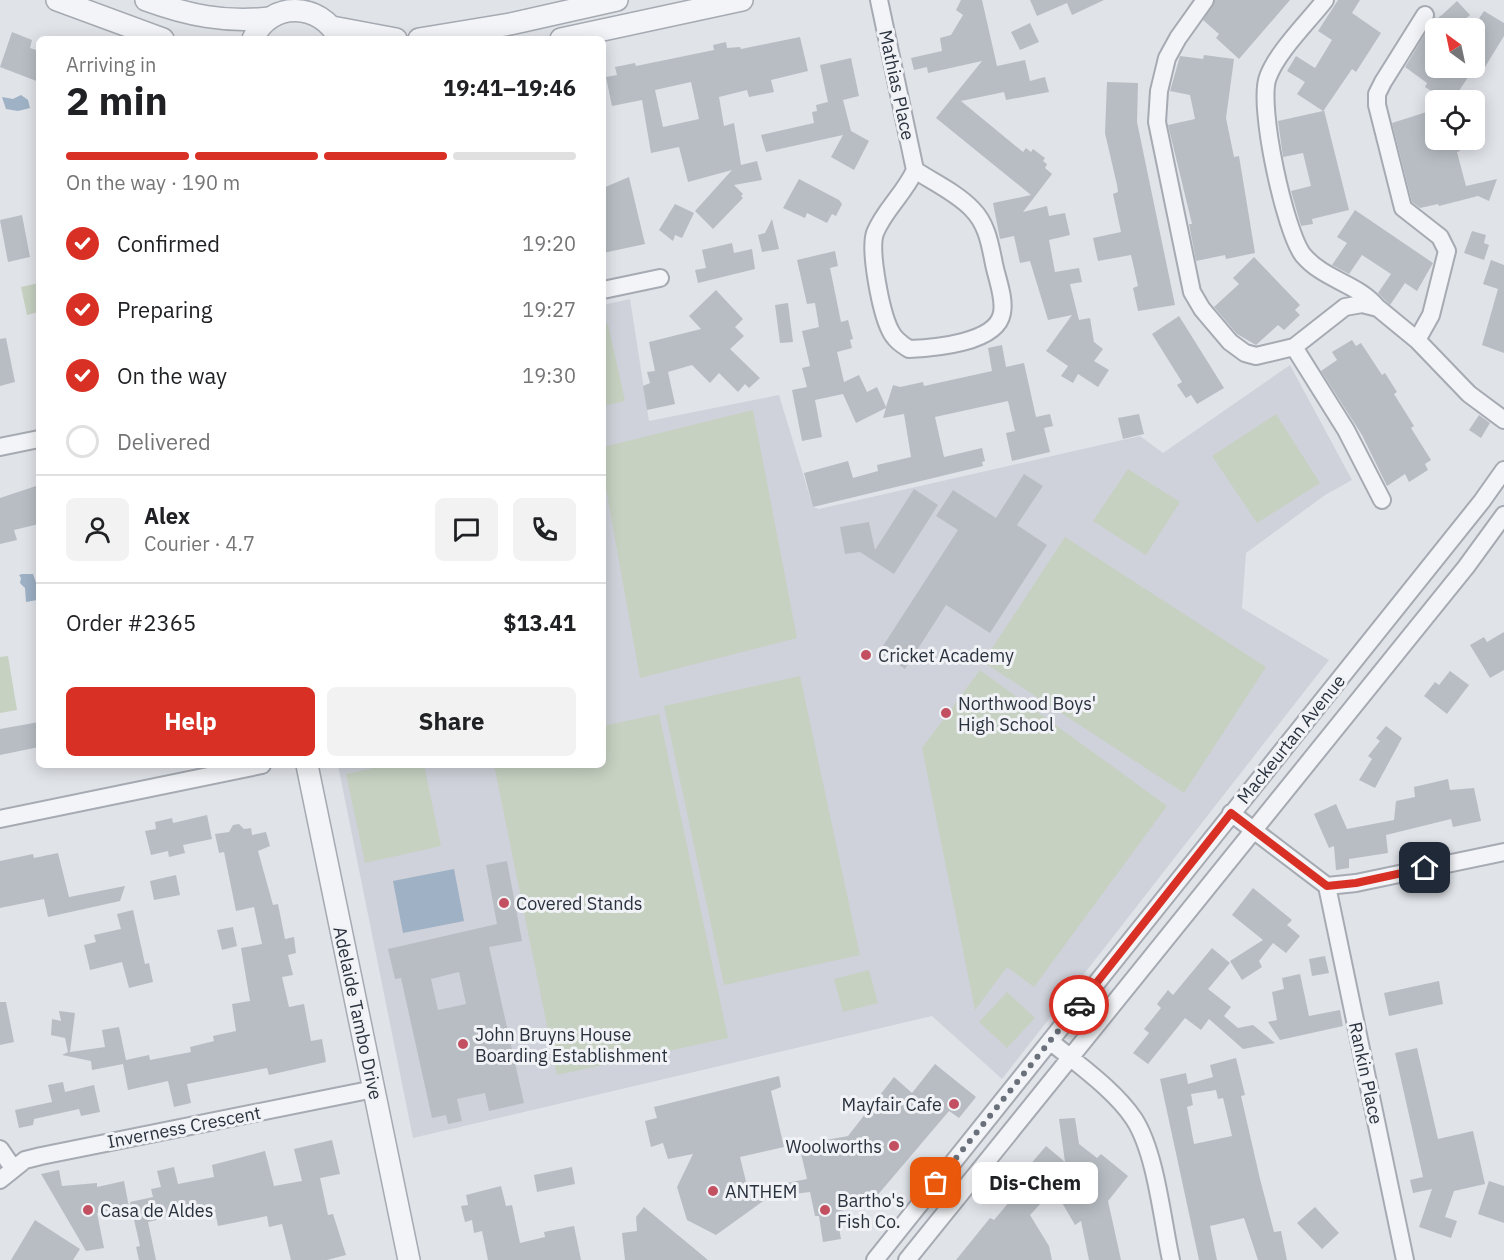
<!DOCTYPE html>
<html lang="en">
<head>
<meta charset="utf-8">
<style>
  :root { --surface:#fff; --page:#f2f2f2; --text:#202124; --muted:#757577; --line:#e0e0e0; --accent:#d93025 }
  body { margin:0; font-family:"IBM Plex Sans",sans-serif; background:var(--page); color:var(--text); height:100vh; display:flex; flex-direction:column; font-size:22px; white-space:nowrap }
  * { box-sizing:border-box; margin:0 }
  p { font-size:20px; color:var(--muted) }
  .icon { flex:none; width:33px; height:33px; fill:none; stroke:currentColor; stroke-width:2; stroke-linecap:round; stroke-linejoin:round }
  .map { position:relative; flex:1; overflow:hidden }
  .sheet { position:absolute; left:36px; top:36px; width:570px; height:732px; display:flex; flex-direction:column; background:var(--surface); border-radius:9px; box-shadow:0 3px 15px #0003 }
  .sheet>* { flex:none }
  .needle { width:39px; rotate:327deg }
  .fabs { position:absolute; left:1425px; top:18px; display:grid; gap:12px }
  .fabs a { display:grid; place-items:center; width:60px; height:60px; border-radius:9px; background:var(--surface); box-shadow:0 3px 15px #0003; font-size:30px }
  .pin { position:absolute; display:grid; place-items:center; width:51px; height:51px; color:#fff; margin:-26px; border-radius:12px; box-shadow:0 3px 9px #0006 }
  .courier { position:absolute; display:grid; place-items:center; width:60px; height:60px; margin:-30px; border:4px solid #d93025; border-radius:50%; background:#fff; color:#222; box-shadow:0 2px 8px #0007 }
  .bubble { position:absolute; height:42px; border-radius:9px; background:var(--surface); box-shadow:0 3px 15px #0003; font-size:20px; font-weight:700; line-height:42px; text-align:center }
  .head em { font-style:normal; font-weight:700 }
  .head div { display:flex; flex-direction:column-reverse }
  .head { display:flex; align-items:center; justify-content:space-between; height:102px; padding:0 30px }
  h1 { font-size:39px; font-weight:700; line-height:45px }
  .bar { display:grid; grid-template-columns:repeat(4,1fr); gap:9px 6px; align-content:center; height:72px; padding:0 30px }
  .bar i { height:8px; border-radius:4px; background:var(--line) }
  .bar .current { background:var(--accent) }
  .bar p { grid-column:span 4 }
  .line { display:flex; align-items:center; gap:15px; padding:0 30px; border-top:2px solid var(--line) }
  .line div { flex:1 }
  .round { display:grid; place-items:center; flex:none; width:63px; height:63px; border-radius:9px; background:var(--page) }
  ol { padding:0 30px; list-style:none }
  li { display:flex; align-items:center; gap:18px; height:66px }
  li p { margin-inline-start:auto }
  li .icon { padding:6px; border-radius:50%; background:var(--accent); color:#fff; stroke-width:4 }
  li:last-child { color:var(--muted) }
  li i { width:33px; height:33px; border:3px solid var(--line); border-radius:50% }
  .cta { display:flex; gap:12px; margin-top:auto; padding:12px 30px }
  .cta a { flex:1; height:69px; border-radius:9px; background:var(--accent); color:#fff; font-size:24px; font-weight:700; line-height:69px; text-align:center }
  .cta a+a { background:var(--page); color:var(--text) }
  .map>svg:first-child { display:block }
  .built { fill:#cfd2da }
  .green { fill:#c6d1c2 }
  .water { fill:#9eb1c5 }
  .building { fill:#b8bdc4; fill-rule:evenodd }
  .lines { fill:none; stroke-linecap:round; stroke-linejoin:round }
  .minor-casing { stroke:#a6aab2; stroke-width:20 }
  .tertiary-casing { stroke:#a6aab2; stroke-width:24 }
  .minor { stroke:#f3f4f7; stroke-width:16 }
  .tertiary { stroke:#f3f4f7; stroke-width:21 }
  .done { stroke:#6a707a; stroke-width:6; stroke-dasharray:0 10.8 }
  .route { stroke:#d93025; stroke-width:8 }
  .poi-dot { fill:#c35061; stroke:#f0f2f6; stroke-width:2 }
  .labels { text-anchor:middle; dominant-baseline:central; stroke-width:6; stroke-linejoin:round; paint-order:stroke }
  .street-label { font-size:18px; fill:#2a323e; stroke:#f0f2f6 }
  .poi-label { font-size:18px; fill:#2a323e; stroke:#f0f2f6; text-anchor:start }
</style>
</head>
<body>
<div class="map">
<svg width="1504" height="1260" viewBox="0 0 1504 1260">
  <rect width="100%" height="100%" fill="#e0e3e8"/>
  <!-- built -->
  <path class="built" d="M630,299L649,421L779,395L813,507L819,509L1140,436L1163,453L1290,365L1352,480L1325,495L1246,553L1242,608L1329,660L1002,1079L932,1016L413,1138L338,765H603V305Z"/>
  <!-- green -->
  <path class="green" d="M39,283V312L27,315L21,287Z
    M603,324H608L625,401L603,406Z
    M753,410L797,638L640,678L603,472V447Z
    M1276,414L1320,483L1257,523L1212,456Z
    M1128,469L1180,502L1146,555L1093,521Z
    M1065,537L1266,667L1184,793L983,662Z
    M8,656L17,710L0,713V657Z
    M980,670L1167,806L1034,987L1007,967L975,1010L922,748Z
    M800,676L860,955L724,985L664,706Z
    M659,714L728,1038L557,1075L494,765H603V726Z
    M387,765H424L441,846L365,863L346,774Z
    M869,970L878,1003L843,1012L834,979Z
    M1007,992L1035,1018L1007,1048L979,1022Z"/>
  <!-- water -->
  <path class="water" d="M21,95L28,100L30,108L18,111L6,109L2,97L13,99Z
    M22,574H33L38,588L37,600L26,602L25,588L20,583L21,578L19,575Z
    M454,869L464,921L403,933L393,881Z"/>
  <!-- building -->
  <path class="building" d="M961,0H982L997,66L1025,60L1030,81L1045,77L1049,92L1006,100L1004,92L961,101L1023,152L1026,148L1031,152L1033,149L1045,158L1043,161L1047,164L1045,168L1052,174L1023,212L1047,206L1049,216L1065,213L1070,235L1049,240L1055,272L1079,268L1082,282L1070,284L1079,320L1090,318L1094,342L1103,349L1094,361L1109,370L1098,387L1078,374L1073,383L1061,376L1068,366L1046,351L1072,315L1048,320L1030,261L1020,263L1014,236L1000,239L993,203L1031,195L936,118L982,61L928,73L927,67L914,70L911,58L942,51L940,38L951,35L963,15L956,10Z
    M1030,0H1104L1072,15L1067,3L1037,16Z
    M1215,0H1290L1239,59L1216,38L1219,34L1203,20Z
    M1338,0H1360L1352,13L1381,33L1356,72L1352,69L1324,110L1349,210L1312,219L1313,224L1301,226L1291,191L1311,186L1303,153L1283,157L1278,121L1323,111L1297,94L1305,82L1287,71L1296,56L1315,68L1332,40L1318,31Z
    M1457,1L1470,15L1454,28H1436V68H1474L1453,100H1446L1425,87L1427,83L1405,67L1436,16V19L1442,15Z
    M1484,11L1504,23V36L1485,67L1474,60V26Z
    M1030,23L1039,42L1020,50L1011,32Z
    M12,32L32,40L30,48L39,51V82L0,67Z
    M800,37L808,71L771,80L774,92L749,97L747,90L719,97L724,126L734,123L741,165L757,161L762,180L734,185L743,194L741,196L743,198L713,229L695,211L732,170L688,182L679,147L651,153L642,100L612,106L606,77L617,75L615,67L635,63L636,66L714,50L713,45L726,42L727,48L740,47L741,49ZM691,82L699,119L663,127L655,90Z
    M1204,55L1234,59L1226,118L1234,157L1239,156L1255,253L1226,259L1225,255L1196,261L1189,224H1192L1168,125L1195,119L1190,95L1170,91L1180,56L1203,59Z
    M851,58L859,96L843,100L851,131L869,141L854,170L831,157L843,135L766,152L761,135L814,123L812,112L817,111L816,105L828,102L820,65Z
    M1107,82L1138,83L1137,122L1175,305L1138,311L1133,288L1138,286L1131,255L1098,261L1093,238L1121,232L1113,194L1118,192L1117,185L1105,133Z
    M1436,109V140H1457L1460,151L1457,152L1466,186L1497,179L1489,201L1478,196L1439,206L1438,204L1420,208L1412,202L1392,123Z
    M629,177L645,244L603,253V188Z
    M799,179L839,200L842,204L836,216L832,214L827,223L807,213L805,218L783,208Z
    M675,204L694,213L682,238L675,235L673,241L659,230Z
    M1355,210L1433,263L1417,291L1405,283L1390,305L1378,293L1391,274L1362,255L1349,274L1332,265L1347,243L1337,237Z
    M22,215L30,257L8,262L0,220Z
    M772,219L779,249L762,252L758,235L765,233Z
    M1472,231L1486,235L1484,243L1489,245L1484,260L1464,253Z
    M732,243L734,253L752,249L755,269L698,283L695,270L706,268L702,250Z
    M835,251L838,266L830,268L841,322L848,320L853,339L850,340L852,348L837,352L844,382L859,375L867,392L877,387L886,407L893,385L900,387L923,382L924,386L992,371L988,348L1002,345L1006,367L1024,363L1036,417L1050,414L1053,426L1044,428L1050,452L1012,461L1006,433L1015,431L1008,401L935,417L944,457L982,448L985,461L982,462L983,466L813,507L804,473L848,461L853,478L878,471L877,465L911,457L904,414L883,418L886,408L856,423L843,394L815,400L822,437L802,441L792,390L807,387L802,368L810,366L802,331L819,327L815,303L807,304L797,260Z
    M1254,257L1300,305L1295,310L1300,315L1284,330L1278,325L1256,345L1237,334L1214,307L1239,284L1233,278Z
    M1491,260L1504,265V353L1482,345L1498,289L1483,284Z
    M716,290L743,319L735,327L744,336L730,349L760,378L749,388L745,384L738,392L719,373L710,383L692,365L668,372L675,404L647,410L643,386L650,383L647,372L655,371L649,342L701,329L689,316Z
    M788,303L793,342L780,343L775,305Z
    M1179,316L1224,388L1197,404L1191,395L1186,398L1177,385L1182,382L1152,334Z
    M6,338L15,382L0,386V339Z
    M1352,340L1356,346L1361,343L1382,375L1385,373L1397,392L1394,394L1414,426L1411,428L1431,460L1425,464L1428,470L1409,482L1405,474L1387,486L1362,435L1321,371L1337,360L1332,352Z
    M1139,414L1144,434L1123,439L1118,418Z
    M1479,415L1490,423L1481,438L1469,430Z
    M1024,474L1043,486L1017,525L1047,545L990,633L946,605L905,669L879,652L958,530L936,516L953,490L996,518Z
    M39,485V524L14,530L17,540L0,544V498Z
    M914,489L938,505L894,574L860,552L845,554L840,527L869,522L875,550Z
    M1504,632V670L1490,678L1470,645L1484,637L1487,642Z
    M1450,671L1469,685L1447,714L1424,696L1435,682L1439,685Z
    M39,722V747L0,755V729Z
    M1386,726L1402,738L1375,788L1359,780L1372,759L1368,756L1380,741L1376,738Z
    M1448,779L1450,790L1474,788L1481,821L1453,827L1451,819L1386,835L1388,853L1349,859V868L1336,870L1334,846L1329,848L1314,814L1336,804L1347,829L1394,820L1396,801L1415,797L1414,787Z
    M207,815L212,839L183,845L185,853L169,857L168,851L151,855L145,831L156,829L155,822L172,818L173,823Z
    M239,824L244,829L251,828L252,835L266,832L270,846L258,851L273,905L278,904L285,939L294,937L296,953L288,955L293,975L282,977L289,1007L304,1004L311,1041L322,1039L326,1062L269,1075L267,1068L187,1084L191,1103L174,1107L168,1081L128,1090L123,1064L92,1070L91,1061L62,1055L68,1052L65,1038L51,1035L52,1019L61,1021L59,1011L75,1013L70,1052L105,1047L102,1030L119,1027L126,1060L149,1055L150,1060L191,1052L190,1047L214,1041L213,1036L236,1031L232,1004L250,1001L241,948L262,944L254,907L236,911L224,852L219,853L215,834L229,832L233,825Z
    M58,853L69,897L125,886L120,901L48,917L44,899L0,908V861L33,854L34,858Z
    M507,861L522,941L489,947L524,1103L489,1111L485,1093L457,1099L462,1121L448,1124L446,1115L432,1118L401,978L395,979L388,949L497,924L486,865ZM459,972L466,1004L438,1010L431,979Z
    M176,875L180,895L154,900L150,881Z
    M1253,888L1292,920L1287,925L1300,936L1286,953L1273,943L1259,961L1262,967L1242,980L1230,961L1263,940L1232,915Z
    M133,910L145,964L149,963L153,982L129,988L122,962L90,970L84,945L96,942L94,935L121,929L117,914Z
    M233,927L237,946L222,950L217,930Z
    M1212,948L1230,963L1208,989L1231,1007L1224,1016L1238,1028L1253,1025L1275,1043L1243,1049L1209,1019L1201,1030L1185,1018L1148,1064L1133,1053L1149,1033L1144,1029L1161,1008L1157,1004L1168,990L1173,995Z
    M1325,956L1329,973L1312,976L1309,959Z
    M1300,974L1309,1016L1340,1010L1343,1026L1280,1040L1268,1022L1277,1020L1272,992L1284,989L1282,978Z
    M1439,981L1443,1004L1389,1016L1384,993Z
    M0,1002H6L14,1042L0,1045Z
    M1417,1048L1438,1139L1473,1131L1485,1184L1454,1191L1445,1217L1457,1221L1451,1238L1419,1227L1432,1189L1413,1193L1410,1180L1423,1177L1395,1053Z
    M1236,1058L1245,1095L1241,1096L1260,1179L1274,1232L1281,1231L1287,1260H1258L1244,1218L1210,1226L1217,1260H1199L1160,1079L1186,1073L1188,1084L1213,1077L1210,1065ZM1216,1090L1218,1099L1223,1098L1232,1136L1194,1144L1187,1107L1193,1105L1191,1094Z
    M935,1064L976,1097L959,1118L949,1111L870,1204L836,1212L841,1239L823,1242L819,1216H815L810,1192L769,1197L716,1235L687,1220L677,1187L693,1154L668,1159L663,1143L651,1147L645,1121L657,1118L654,1107L779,1076L781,1087L771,1091L784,1147L740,1157L749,1194L771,1189V1186L807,1179L799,1145L848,1136L894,1077L912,1093Z
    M63,1082L65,1092L94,1085L100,1112L81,1116L79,1109L34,1119L33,1125L19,1128L15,1110L52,1102L48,1085Z
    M1075,1118L1079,1144L1097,1158L1101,1154L1128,1176L1108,1201L1121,1260H1089L1081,1221L1075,1225L1054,1189L1030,1215L1049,1246L1052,1260H956L990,1218L994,1220L1010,1201L1028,1178L1023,1173L1046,1146L1065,1162L1059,1119Z
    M332,1140L340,1174L320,1178L328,1215L333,1214L346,1255L327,1260H291L282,1224L269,1227L267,1216L218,1226L215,1211L182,1218L181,1214L148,1222L156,1260H139L136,1247L140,1246L130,1202L153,1197L151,1189L161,1187L157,1171L174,1167L178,1184L214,1177L212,1165L265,1151L274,1186L302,1181L294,1149Z
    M572,1167L575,1184L537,1192L534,1175Z
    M59,1170L62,1186L97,1183V1187L124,1181L129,1207L97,1213L104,1248L86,1251L41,1174Z
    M1489,1181L1504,1186V1223L1478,1214Z
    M501,1186L506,1206L512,1205L520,1243L545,1237L544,1232L574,1226L581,1260H488L482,1231L474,1233L472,1220L465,1222L461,1206L468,1205L466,1195Z
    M644,1207L708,1260H625L622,1233L637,1231L636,1217Z
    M1315,1207L1339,1233L1322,1249L1297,1223Z
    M35,1220L80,1249L73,1260H11Z"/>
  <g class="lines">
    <defs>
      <path id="minor" d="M879,0L915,170C905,193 884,210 875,233C869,251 881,312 890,330C894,339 901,344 909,349C934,348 997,343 1002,313C1005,298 997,279 994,264C990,244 987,224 972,209C957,193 933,182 915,170
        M1205,0L1178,38L1167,58L1159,91L1157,122L1192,292L1202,309L1230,342L1245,353L1256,356L1294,347L1345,307L1362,304L1378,308L1417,340L1469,394L1504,420
        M1325,0C1308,22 1277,52 1268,77C1257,104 1285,232 1303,255C1324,280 1357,283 1377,307
        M603,290L660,278
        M1417,340L1431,315L1447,251L1440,237L1403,208L1377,105V94L1383,82L1425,15
        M1294,347L1346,430L1382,500
        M0,447L39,439
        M1231,813L1327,886L1356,883L1504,852
        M0,819L262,765
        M1327,886L1405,1260
        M1050,1041C1076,1063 1115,1090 1134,1119C1156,1153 1162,1219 1171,1260
        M0,1149L13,1168
        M0,1180L25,1160L41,1156L374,1089
        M875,1260L1482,501L1504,470
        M907,1260L1466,567L1504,515"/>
      <path id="tertiary" d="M57,0L163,39
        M146,0C187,15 225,23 269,18
        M332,27L396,39
        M253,39C270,0 321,2 339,39
        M419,39L510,24L617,0
        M561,39L742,0
        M307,765L409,1260"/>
    </defs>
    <!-- minor casing -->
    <use href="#minor" class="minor-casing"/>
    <!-- tertiary casing -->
    <use href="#tertiary" class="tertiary-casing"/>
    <!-- minor -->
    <use href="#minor" class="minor"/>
    <!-- tertiary -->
    <use href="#tertiary" class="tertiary"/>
  </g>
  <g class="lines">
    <!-- done -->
    <path class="done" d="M936,1183L1079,1005"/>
    <!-- route -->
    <path class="route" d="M1079,1005L1231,813L1327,886L1356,883L1425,868"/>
  </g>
  <!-- markers -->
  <g class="poi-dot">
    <circle cx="866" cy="655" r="6"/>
    <circle cx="946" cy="713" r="6"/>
    <circle cx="504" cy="903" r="6"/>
    <circle cx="463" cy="1044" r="6"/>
    <circle cx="954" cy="1104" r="6"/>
    <circle cx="894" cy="1146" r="6"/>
    <circle cx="713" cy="1191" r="6"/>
    <circle cx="88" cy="1210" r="6"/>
    <circle cx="825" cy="1210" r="6"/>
  </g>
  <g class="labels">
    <!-- street labels -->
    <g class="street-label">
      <text transform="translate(897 85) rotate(78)">Mathias Place</text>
      <text transform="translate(1291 739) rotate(-51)">Mackeurtan Avenue</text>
      <text transform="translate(358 1013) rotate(78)">Adelaide Tambo Drive</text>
      <text transform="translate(1366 1073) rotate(78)">Rankin Place</text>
      <text transform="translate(184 1127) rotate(-11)">Inverness Crescent</text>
    </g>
    <!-- poi labels -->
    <g class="poi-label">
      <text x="878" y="655">Cricket Academy</text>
      <text x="958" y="703">Northwood Boys'<tspan x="958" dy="21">High School</tspan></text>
      <text x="516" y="903">Covered Stands</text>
      <text x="475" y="1034">John Bruyns House<tspan x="475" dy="21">Boarding Establishment</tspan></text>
      <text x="942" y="1104" text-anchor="end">Mayfair Cafe</text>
      <text x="882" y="1146" text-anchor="end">Woolworths</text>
      <text x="725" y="1191">ANTHEM</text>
      <text x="837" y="1200">Bartho's<tspan x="837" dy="21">Fish Co.</tspan></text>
      <text x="100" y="1210">Casa de Aldes</text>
    </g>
  </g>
</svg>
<div class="fabs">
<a><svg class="needle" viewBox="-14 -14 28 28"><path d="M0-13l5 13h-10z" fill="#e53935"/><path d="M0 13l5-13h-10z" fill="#757577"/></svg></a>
<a><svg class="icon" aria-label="locate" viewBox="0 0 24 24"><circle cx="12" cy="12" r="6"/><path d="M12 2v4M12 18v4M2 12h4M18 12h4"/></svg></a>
</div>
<div class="pin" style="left:936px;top:1183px;background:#ea580c"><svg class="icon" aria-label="bag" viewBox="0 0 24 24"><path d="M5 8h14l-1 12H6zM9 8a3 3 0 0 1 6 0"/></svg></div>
<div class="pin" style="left:1425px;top:868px;background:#1f2937"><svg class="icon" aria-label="home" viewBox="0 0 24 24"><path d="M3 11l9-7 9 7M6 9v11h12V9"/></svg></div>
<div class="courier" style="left:1079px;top:1005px"><svg class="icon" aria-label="car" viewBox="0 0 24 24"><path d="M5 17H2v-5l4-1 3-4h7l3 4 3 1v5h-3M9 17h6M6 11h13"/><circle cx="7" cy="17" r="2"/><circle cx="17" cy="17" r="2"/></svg></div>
<div class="bubble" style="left:972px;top:1162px;width:126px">Dis-Chem</div>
<section class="sheet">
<div class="head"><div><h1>2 min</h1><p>Arriving in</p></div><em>19:41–19:46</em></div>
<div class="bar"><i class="current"></i><i class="current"></i><i class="current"></i><i></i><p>On the way · 190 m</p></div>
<ol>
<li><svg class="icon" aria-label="check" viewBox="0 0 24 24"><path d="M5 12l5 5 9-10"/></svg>Confirmed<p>19:20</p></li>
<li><svg class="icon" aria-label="check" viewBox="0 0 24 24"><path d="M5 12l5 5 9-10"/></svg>Preparing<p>19:27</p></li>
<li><svg class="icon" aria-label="check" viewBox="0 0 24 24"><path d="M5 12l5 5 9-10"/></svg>On the way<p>19:30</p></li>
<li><i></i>Delivered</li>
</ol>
<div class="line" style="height:108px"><a class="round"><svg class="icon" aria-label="person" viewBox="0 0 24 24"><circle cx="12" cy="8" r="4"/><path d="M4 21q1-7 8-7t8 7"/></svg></a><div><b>Alex</b><p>Courier · 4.7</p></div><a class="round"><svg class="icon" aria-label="chat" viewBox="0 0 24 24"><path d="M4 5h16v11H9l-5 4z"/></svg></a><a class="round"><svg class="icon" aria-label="phone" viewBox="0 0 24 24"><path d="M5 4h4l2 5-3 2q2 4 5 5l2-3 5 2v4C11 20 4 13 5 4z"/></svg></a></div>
<div class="line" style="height:78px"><div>Order #2365</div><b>$13.41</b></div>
<div class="cta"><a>Help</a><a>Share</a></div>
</section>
</div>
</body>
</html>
